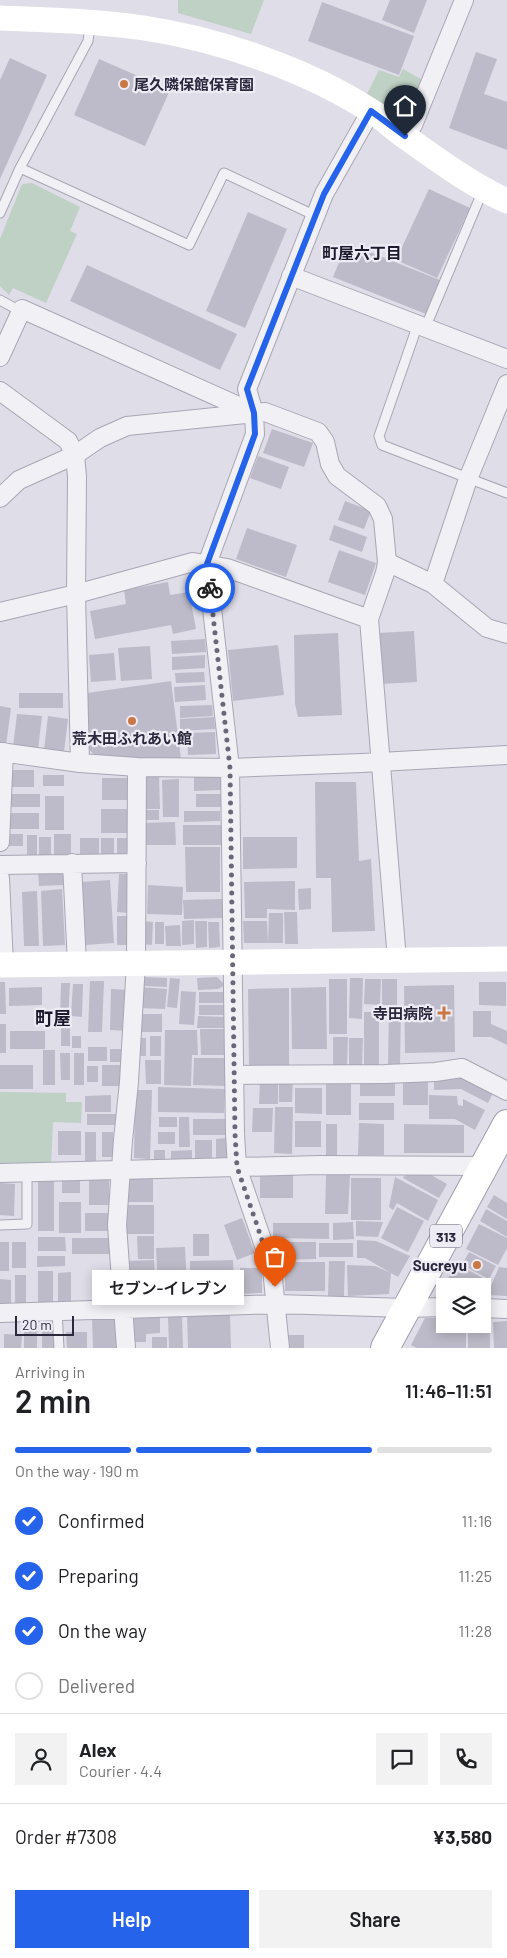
<!DOCTYPE html>
<html lang="en">
<head>
<meta charset="utf-8">
<style>
  :root { --surface:#fff; --page:#f2f2f2; --text:#202124; --muted:#757577; --line:#e0e0e0; --accent:#2563eb }
  body { margin:0; font-family:Barlow,"Noto Sans JP",sans-serif; background:var(--page); color:var(--text); height:100vh; display:flex; flex-direction:column; font-size:19px; white-space:nowrap }
  * { box-sizing:border-box; margin:0 }
  p { font-size:16px; color:var(--muted) }
  .icon { flex:none; width:28px; height:28px; fill:none; stroke:currentColor; stroke-width:2; stroke-linecap:round; stroke-linejoin:round }
  .map { position:relative; height:1348px; overflow:hidden }
  .panel { display:flex; flex-direction:column; background:var(--surface); flex:1 }
  .panel>* { flex:none }
  .tools { position:absolute; left:436px; top:1278px; display:grid; gap:10px }
  .tools a { display:grid; place-items:center; width:55px; height:55px; border-radius:0px; background:var(--surface); box-shadow:0 2px 12px #0003; font-size:25px }
  .scale { position:absolute; left:15px; bottom:12px; width:59px; box-sizing:border-box; padding-left:5px; border:2px solid #2b273d; border-top:0; font-size:14px; line-height:18px; white-space:nowrap; color:#2b273d; -webkit-text-stroke:4px #edecf4; paint-order:stroke }
  .pin { position:absolute; display:grid; place-items:center; width:42px; height:42px; color:#fff; margin:-51px -21px; border-radius:50% 50% 50% 0; rotate:-45deg; box-shadow:0 0 5px #0007 }
  .pin .icon { rotate:45deg }
  .courier { position:absolute; display:grid; place-items:center; width:50px; height:50px; margin:-25px; border:4px solid #2563eb; border-radius:50%; background:#fff; color:#222; box-shadow:0 1px 6px #0007 }
  .bubble { position:absolute; height:35px; border-radius:0px; background:var(--surface); box-shadow:0 2px 12px #0003; font-size:16px; font-weight:600; line-height:35px; text-align:center }
  .summary em { font-style:normal; font-weight:600 }
  .summary div { display:flex; flex-direction:column-reverse }
  .summary { display:flex; align-items:center; justify-content:space-between; height:85px; padding:0 15px }
  h1 { font-size:32px; font-weight:600; line-height:38px }
  .bar { display:grid; grid-template-columns:repeat(4,1fr); gap:8px 5px; align-content:center; height:60px; padding:0 15px }
  .bar i { height:6px; border-radius:4px; background:var(--line) }
  .bar .on { background:var(--accent) }
  .bar p { grid-column:span 4 }
  .line { display:flex; align-items:center; gap:12px; padding:0 15px; border-top:1px solid var(--line) }
  .line div { flex:1 }
  .round { display:grid; place-items:center; flex:none; width:52px; height:52px; border-radius:0px; background:var(--page) }
  ol { padding:0 15px; list-style:none }
  li { display:flex; align-items:center; gap:15px; height:55px }
  li p { margin-inline-start:auto }
  li .icon { padding:5px; border-radius:50%; background:var(--accent); color:#fff; stroke-width:4 }
  li:last-child { color:var(--muted) }
  li i { width:28px; height:28px; border:2px solid var(--line); border-radius:50% }
  .cta { display:flex; gap:10px; margin-top:auto; padding:10px 15px }
  .cta a { flex:1; height:58px; border-radius:0px; background:var(--accent); color:#fff; font-size:20px; font-weight:600; line-height:58px; text-align:center }
  .cta a+a { background:var(--page); color:var(--text) }
  .map>svg:first-child { display:block }
  .green { fill:#bfd0c4 }
  .building { fill:#bdbbc9 }
  .lines { fill:none; stroke-linecap:round; stroke-linejoin:round }
  .lane-casing { stroke:#a9a6b4; stroke-width:11 }
  .street-casing { stroke:#a9a6b4; stroke-width:20 }
  .primary-casing { stroke:#a09db2; stroke-width:30 }
  .lane { stroke:#f1f0f5; stroke-width:9 }
  .street { stroke:#f1f0f5; stroke-width:18 }
  .secondary { stroke:#fff; stroke-width:25 }
  .primary { stroke:#fff; stroke-width:28 }
  .done { stroke:#6a6778; stroke-width:5; stroke-dasharray:0 9 }
  .route { stroke:#2563eb; stroke-width:6 }
  .poi-dot { fill:#c97845; stroke:#edecf4; stroke-width:2 }
  .labels { text-anchor:middle; dominant-baseline:central; stroke-width:4.5; stroke-linejoin:round; paint-order:stroke }
  .shield { fill:#edecf4; stroke:#656274; stroke-width:1 }
  .shield-label { font-size:14px; font-weight:bold; fill:#2b273d }
  .poi-label { font-size:15px; font-weight:bold; fill:#2b273d; stroke:#edecf4; text-anchor:end }
  .neighbourhood-label { font-size:16px; font-weight:bold; fill:#1d1a2d; stroke:#edecf4 }
  .quarter-label { font-size:18px; font-weight:bold; fill:#1d1a2d; stroke:#edecf4 }
</style>
</head>
<body>
<div class="map">
<svg width="507" height="1348" viewBox="0 0 507 1348">
  <rect width="100%" height="100%" fill="#dfdde7"/>
  <!-- green -->
  <path class="green" d="M178,0H264L251,34L178,13Z
    M403,69L424,81L407,119L402,120L366,96L379,70L399,77Z
    M32,183L80,207L70,231L77,234L46,303L13,288L9,295L0,286V239L22,184Z
    M0,1092L66,1093V1102H82L81,1123L53,1122L51,1166L0,1167Z"/>
  <!-- building -->
  <path class="building" d="M390,0H427L414,33L382,20Z
    M322,2L414,36L399,75L308,41Z
    M476,52L497,59L484,94L507,102V150L449,128Z
    M10,58L47,75L0,179V80Z
    M99,59L170,90L145,146L74,115Z
    M429,189L470,208L437,278L396,260Z
    M248,212L287,229L245,328L206,311Z
    M347,243L440,280L426,314L333,277Z
    M87,265L237,334L220,370L70,301Z
    M272,429L313,443L304,467L263,453Z
    M258,456L289,467L281,489L250,478Z
    M345,501L371,511L364,529L338,520Z
    M334,525L367,537L362,552L329,540Z
    M247,528L297,545L286,577L236,559Z
    M339,550L376,563L365,595L328,582Z
    M168,582L170,595L189,592L196,629L173,634L171,625L95,639L90,611L126,604L124,590Z
    M414,631L417,682L381,684L378,633Z
    M338,633L342,715L298,717L295,704L294,635Z
    M205,639L206,652L172,654L171,641Z
    M278,645L284,695L233,701L228,650Z
    M150,646L152,679L121,681L118,648Z
    M114,653L116,680L91,682L89,655Z
    M205,655V668L172,670V657Z
    M204,672L205,682L176,683L175,673Z
    M171,681L181,759L98,758L88,749L87,693Z
    M205,685L206,700L175,702L174,687Z
    M19,693H63V708H19Z
    M212,705L213,716L180,718V706Z
    M0,706L11,708L6,745H0Z
    M17,714L42,716L38,750L13,747Z
    M48,716L68,719L64,752L44,750Z
    M214,717L215,729L180,731V719Z
    M215,732L216,754L188,755L187,733Z
    M9,770H34V787H9Z
    M43,775H64V786H43Z
    M142,775H159L160,809H142Z
    M194,777H221V790L194,791Z
    M102,778H127V800H102Z
    M179,779V817H163L162,780Z
    M315,782H356L359,861L371,859L375,931L332,932L331,878H316Z
    M6,794H40V807H6Z
    M196,794H222L223,807H196Z
    M45,796H64V830H45Z
    M101,809H129V833H101Z
    M141,810H159V820H141Z
    M184,811H220V821L184,822Z
    M6,813H39V829H6Z
    M175,822L176,845H141V823Z
    M183,825H222V845H183Z
    M6,834H23V846H6Z
    M54,834H71V857H54Z
    M27,835H37V858H27Z
    M39,837H51V860H39Z
    M243,837H297V868L243,869Z
    M80,838H99V858H80Z
    M101,838H114V858H101Z
    M117,838H129V857H117Z
    M185,847H220V892H186Z
    M62,868L64,885L39,886L38,870Z
    M119,874H130L128,913L117,912Z
    M110,880L114,943L85,945L81,882Z
    M295,881V910L267,909V918H245L244,882Z
    M148,885L183,887L182,915L147,914Z
    M311,888V909L299,910L298,889Z
    M62,889L65,945L43,946L41,891Z
    M37,891L39,946H24L22,892Z
    M222,899V918L184,919L183,900Z
    M284,912H297L298,944H285Z
    M269,913H283V943H268Z
    M117,916H128V945H117Z
    M194,920V944L182,945V921Z
    M143,921L153,922L152,945L142,944Z
    M195,921H207V947L196,948Z
    M243,921H267L268,943H244Z
    M155,922H164V944H155Z
    M208,922H219L220,947L209,948Z
    M180,925L181,946H166L165,926Z
    M144,977L167,978V987L144,986Z
    M217,977L225,985L218,989L198,990L197,978Z
    M170,978L180,979L177,1008L167,1007Z
    M350,978H363L362,1019L349,1018Z
    M329,979H347V1034H329Z
    M365,979H381L380,1005L364,1004Z
    M382,979H397V1005H382Z
    M90,981H104L102,1032H88Z
    M0,982H5L6,1014H0Z
    M479,982H506V1006L479,1005Z
    M61,983H70L68,1020H60Z
    M73,984H83L82,1017L71,1016Z
    M454,985L455,1052L405,1053L404,986Z
    M42,987V1005L9,1006V988Z
    M140,987L167,989L165,1009L138,1008Z
    M326,987L327,1049H292L291,988Z
    M289,988V1065L249,1066L248,989Z
    M111,989L130,990L129,1031L110,1030Z
    M181,991L196,992L194,1025L179,1024Z
    M199,992H224V1003H199Z
    M199,1005H225V1015H199Z
    M389,1011H401L400,1064H388Z
    M473,1011H491V1024L507,1031V1045L491,1037H473Z
    M364,1012H379V1067H364Z
    M140,1014H162V1032H140Z
    M198,1016L225,1017V1028H197Z
    M0,1024H6V1053H0Z
    M61,1025H70V1046H61Z
    M200,1029H225V1055H201Z
    M165,1030H197L198,1055H192L191,1086L164,1085Z
    M10,1031H45V1049H10Z
    M72,1036H81V1048H72Z
    M150,1036H161V1056H150Z
    M333,1037H348L347,1066H333Z
    M138,1038H146V1056H138Z
    M349,1038H363L362,1067H349Z
    M88,1047H107V1061H88Z
    M110,1049H127V1062H110Z
    M43,1050H55V1085H43Z
    M60,1053H70V1080H61Z
    M74,1053H84V1085H74Z
    M194,1058H227L226,1086L193,1085Z
    M145,1060H161V1084H146Z
    M0,1065H33V1089H0Z
    M102,1065H123V1086H102Z
    M87,1066H98V1082H87Z
    M434,1075H463L494,1091L488,1103L461,1089L434,1090Z
    M403,1078L428,1079V1105H403Z
    M279,1079H293L292,1102H279Z
    M360,1079H395V1096H360Z
    M260,1080L278,1081V1104H259Z
    M326,1083H351V1115H326Z
    M158,1087L225,1089L224,1113L158,1112Z
    M295,1088H322V1114L295,1113Z
    M135,1090H152L150,1159L134,1158Z
    M111,1095V1112H85V1096Z
    M429,1095L457,1096L458,1105L463,1106V1099L485,1110L475,1130L455,1119H429Z
    M359,1103H394V1120H359Z
    M275,1107H293L292,1154L274,1153Z
    M253,1108H273L272,1132H252Z
    M87,1114H119V1125H87Z
    M159,1117H177V1127H159Z
    M179,1117H189L190,1147H179Z
    M193,1119H225V1135H193Z
    M295,1121H321V1147H295Z
    M359,1123L384,1124V1155H358Z
    M326,1124H337V1156H326Z
    M404,1124L464,1125V1153H404Z
    M58,1131H81V1155H58Z
    M85,1132H96V1164H85Z
    M102,1132H113V1157H102Z
    M158,1132H175V1144H158Z
    M227,1138V1160H216V1139Z
    M195,1140H212V1159L195,1160Z
    M154,1150H165V1164H154Z
    M192,1150V1165H171V1151Z
    M424,1171L447,1184L439,1198L403,1178L407,1172Z
    M260,1174H293V1198H260Z
    M326,1175H350L348,1214H325Z
    M89,1176H109V1205H89Z
    M395,1177L438,1200L428,1221L397,1203L393,1210L389,1207Z
    M351,1178H381V1220H351Z
    M126,1179H153V1202H126Z
    M38,1180H54V1231H38Z
    M62,1181H80V1193H62Z
    M0,1183L15,1184L14,1216L0,1215Z
    M494,1195L507,1203V1219L487,1207Z
    M59,1202H81V1233H59Z
    M123,1205H154V1234H122Z
    M397,1207L424,1221L408,1252L381,1238Z
    M486,1209L507,1221V1237L480,1221Z
    M85,1213H108V1231H85Z
    M242,1218L255,1253L237,1260L224,1225Z
    M356,1221L383,1222L378,1237L356,1236Z
    M353,1222L354,1239L333,1240V1223Z
    M273,1223H329V1239L273,1238Z
    M479,1224L507,1238V1248L498,1265L466,1249Z
    M193,1234H209V1256H193Z
    M137,1236H154V1259H138Z
    M38,1237H65L66,1251H38Z
    M72,1238H110V1254H72Z
    M357,1240L376,1241L410,1256L398,1277L365,1258H357Z
    M0,1242H9V1271H0Z
    M12,1242H26V1268H12Z
    M276,1242H316V1259L283,1260Z
    M319,1243H353V1257H319Z
    M185,1247L187,1288L158,1289L156,1248Z
    M469,1252L496,1266L489,1279L462,1265Z
    M37,1256H65V1266L37,1267Z
    M154,1260L156,1291L126,1293L125,1261Z
    M233,1260L234,1287L190,1289V1261Z
    M329,1261H345L344,1296H328Z
    M285,1262H325V1291H285Z
    M456,1263L488,1281L482,1291V1286H457L447,1281Z
    M347,1265L375,1266L391,1273L389,1294L348,1296Z
    M499,1267L507,1268V1296L487,1295Z
    M240,1268H262V1293L240,1294Z
    M38,1271H53V1304H38Z
    M71,1272V1301H58V1273Z
    M15,1275H26V1305L15,1304Z
    M0,1279L11,1280V1305H0Z
    M230,1314L231,1348H188L187,1315Z
    M182,1316L183,1348H169L168,1317Z
    M117,1317V1348H93L92,1318Z
    M132,1317H160V1333L146,1334V1342H133Z
    M425,1318H445V1324H466V1348H417L411,1345Z
    M482,1319H490V1348H468V1324H482Z
    M24,1320H37V1348H24Z
    M507,1321V1348H494L493,1322Z
    M42,1325H55V1348H42Z
    M66,1332H87V1348H67Z
    M4,1334L22,1335L21,1348H4Z
    M287,1335H304V1348H287Z
    M152,1337H167V1348H152Z"/>
  <g class="lines">
    <defs>
      <path id="lane" d="M20,168L189,245L224,173L316,216
        M0,213L20,168L88,41L90,25
        M0,300L20,311
        M418,324L379,436L382,445L507,493
        M426,326L483,190
        M0,1225L27,1224V1172
        M57,1311L59,1348"/>
      <path id="street" d="M405,137L413,125L464,0
        M291,276L507,359
        M0,357L22,309L254,413
        M0,391L68,441L75,455L77,477L76,594L80,763
        M0,498L19,480L75,455L100,438L127,426L265,412L318,432L325,442L330,464L337,476L377,506L383,519L387,562
        M433,584L468,479L507,384
        M0,612L76,594L193,562L227,568L369,619
        M0,752L80,763L137,767L230,768L362,763L507,755
        M0,842L4,752
        M72,863L77,964
        M0,865L137,863
        M0,878L4,965
        M397,960L369,619L385,573L387,562L433,584L487,628L507,634
        M234,1075L385,1074L435,1072L462,1068L507,1091
        M0,1173L320,1165L484,1166
        M482,1308L507,1309
        M0,1313L277,1304L406,1308L445,1307
        M126,1348L117,1225L123,1140L129,1082L136,963L137,767
        M280,1348L272,1269L237,1167L235,1134L230,768L207,564L255,434L254,413L247,389L324,194L371,111"/>
      <path id="primary" d="M385,1348L507,1124"/>
    </defs>
    <!-- lane casing -->
    <use href="#lane" class="lane-casing"/>
    <!-- street casing -->
    <use href="#street" class="street-casing"/>
    <!-- primary casing -->
    <use href="#primary" class="primary-casing"/>
    <!-- lane -->
    <use href="#lane" class="lane"/>
    <!-- street -->
    <use href="#street" class="street"/>
    <!-- secondary -->
    <path class="secondary" d="M0,18C48,20 96,21 144,28C218,39 308,70 371,111C383,118 393,128 404,136C435,158 473,186 507,201
      M0,965L507,959"/>
    <!-- primary -->
    <use href="#primary" class="primary"/>
  </g>
  <g class="lines">
    <!-- done -->
    <path class="done" d="M210,588L230,768L235,1134L237,1167L272,1269L275,1287"/>
    <!-- route -->
    <path class="route" d="M210,588L207,564L255,434L254,413L247,389L324,194L371,111L405,136"/>
  </g>
  <!-- markers -->
  <g class="poi-dot">
    <circle cx="124" cy="84" r="5"/>
    <circle cx="132" cy="721" r="5"/>
    <path d="M441.5 1005.5h5v5h5v5h-5v5h-5v-5h-5v-5h5z"/>
    <circle cx="477" cy="1265" r="5"/>
  </g>
  <g class="labels">
    <!-- shield labels -->
    <rect class="shield" x="430" y="1224.5" width="32" height="23" rx="4"/>
    <g class="shield-label">
      <text x="446" y="1236">313</text>
    </g>
    <!-- poi labels -->
    <g class="poi-label">
      <text x="134" y="84" text-anchor="start">尾久隣保館保育園</text>
      <text x="132" y="738" text-anchor="middle">荒木田ふれあい館</text>
      <text x="433" y="1013">寺田病院</text>
      <text x="467" y="1265">Sucreyu</text>
    </g>
    <!-- neighbourhood labels -->
    <g class="neighbourhood-label">
      <text x="362" y="252">町屋六丁目</text>
    </g>
    <!-- quarter labels -->
    <g class="quarter-label">
      <text x="53" y="1018">町屋</text>
    </g>
  </g>
</svg>
<div class="tools">
<a><svg class="icon" aria-label="layers" viewBox="0 0 24 24"><path d="M12 4l9 5-9 5-9-5zM3 14l9 5 9-5"/></svg></a>
</div>
<div class="scale">20 m</div>
<div class="pin" style="left:275px;top:1287px;background:#ea580c"><svg class="icon" aria-label="bag" viewBox="0 0 24 24"><path d="M5 8h14l-1 12H6zM9 8a3 3 0 0 1 6 0"/></svg></div>
<div class="pin" style="left:405px;top:136px;background:#1f2937"><svg class="icon" aria-label="home" viewBox="0 0 24 24"><path d="M3 11l9-7 9 7M6 9v11h12V9"/></svg></div>
<div class="courier" style="left:210px;top:588px"><svg class="icon" aria-label="bike" viewBox="0 0 24 24"><circle cx="6" cy="16" r="4"/><circle cx="18" cy="16" r="4"/><path d="M6 16l4-8h5l3 8M10 8l3 8H6M13 5h3"/></svg></div>
<div class="bubble" style="left:92px;top:1270px;width:152px">セブン-イレブン</div>
</div>
<section class="panel">
<div class="summary"><div><h1>2 min</h1><p>Arriving in</p></div><em>11:46–11:51</em></div>
<div class="bar"><i class="on"></i><i class="on"></i><i class="on"></i><i></i><p>On the way · 190 m</p></div>
<ol>
<li><svg class="icon" aria-label="check" viewBox="0 0 24 24"><path d="M5 12l5 5 9-10"/></svg>Confirmed<p>11:16</p></li>
<li><svg class="icon" aria-label="check" viewBox="0 0 24 24"><path d="M5 12l5 5 9-10"/></svg>Preparing<p>11:25</p></li>
<li><svg class="icon" aria-label="check" viewBox="0 0 24 24"><path d="M5 12l5 5 9-10"/></svg>On the way<p>11:28</p></li>
<li><i></i>Delivered</li>
</ol>
<div class="line" style="height:90px"><a class="round"><svg class="icon" aria-label="person" viewBox="0 0 24 24"><circle cx="12" cy="8" r="4"/><path d="M4 21q1-7 8-7t8 7"/></svg></a><div><b>Alex</b><p>Courier · 4.4</p></div><a class="round"><svg class="icon" aria-label="chat" viewBox="0 0 24 24"><path d="M4 5h16v11H9l-5 4z"/></svg></a><a class="round"><svg class="icon" aria-label="phone" viewBox="0 0 24 24"><path d="M5 4h4l2 5-3 2q2 4 5 5l2-3 5 2v4C11 20 4 13 5 4z"/></svg></a></div>
<div class="line" style="height:65px"><div>Order #7308</div><b>¥3,580</b></div>
<div class="cta"><a>Help</a><a>Share</a></div>
</section>
</body>
</html>
